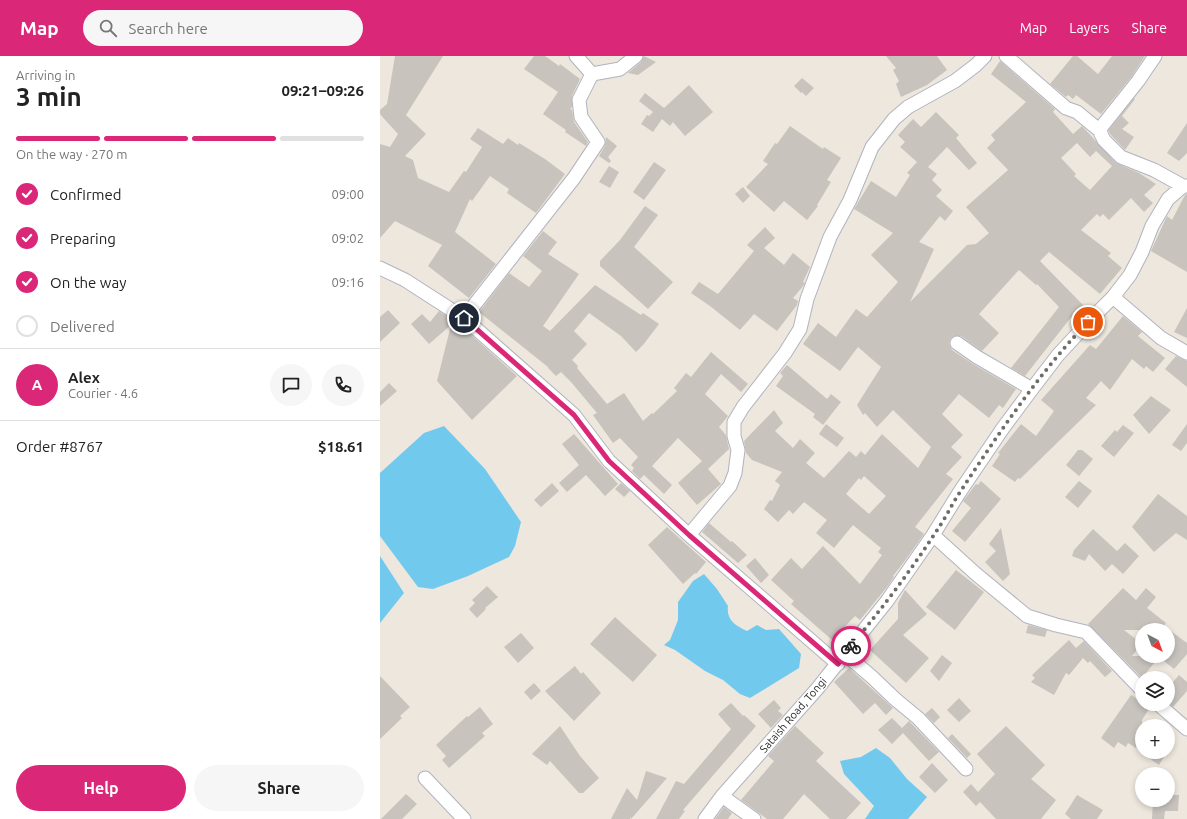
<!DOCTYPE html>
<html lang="en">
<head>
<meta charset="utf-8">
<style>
  :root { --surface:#fff; --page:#f6f6f6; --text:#222; --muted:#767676; --line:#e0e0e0; --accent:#db2777 }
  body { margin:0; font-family:Ubuntu,sans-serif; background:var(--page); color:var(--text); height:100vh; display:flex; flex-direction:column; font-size:15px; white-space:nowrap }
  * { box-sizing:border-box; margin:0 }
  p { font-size:13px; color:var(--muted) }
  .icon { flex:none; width:22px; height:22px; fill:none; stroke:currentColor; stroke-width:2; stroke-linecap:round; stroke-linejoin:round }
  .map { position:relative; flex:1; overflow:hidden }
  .details { display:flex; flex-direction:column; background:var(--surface); width:380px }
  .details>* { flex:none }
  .needle { width:26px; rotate:139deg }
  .fabs { position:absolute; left:755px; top:567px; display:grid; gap:8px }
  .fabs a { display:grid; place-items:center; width:40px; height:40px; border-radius:50%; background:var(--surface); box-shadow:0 2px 6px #0003; font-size:20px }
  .pin { position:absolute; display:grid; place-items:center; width:34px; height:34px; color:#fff; margin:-17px; border:2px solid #fff; border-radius:50%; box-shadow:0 1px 4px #0007 }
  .courier { position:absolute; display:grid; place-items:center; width:40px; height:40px; margin:-20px; border:3px solid #db2777; border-radius:50%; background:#fff; color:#222; box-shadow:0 1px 5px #0007 }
  .headline em { font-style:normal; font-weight:700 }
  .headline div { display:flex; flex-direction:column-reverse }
  .headline { display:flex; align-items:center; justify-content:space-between; height:68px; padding:0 16px }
  h1 { font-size:26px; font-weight:700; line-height:30px }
  .bar { display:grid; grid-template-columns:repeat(4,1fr); gap:6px 4px; align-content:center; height:48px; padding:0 16px }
  .bar i { height:5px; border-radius:3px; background:var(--line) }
  .bar .active { background:var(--accent) }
  .bar p { grid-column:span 4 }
  .line { display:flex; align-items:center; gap:10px; padding:0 16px; border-top:1px solid var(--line) }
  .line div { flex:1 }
  .round { display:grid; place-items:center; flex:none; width:42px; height:42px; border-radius:21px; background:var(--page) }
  ol { padding:0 16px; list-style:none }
  li { display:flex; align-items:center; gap:12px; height:44px }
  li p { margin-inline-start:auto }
  li .icon { padding:4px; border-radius:50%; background:var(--accent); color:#fff; stroke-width:4 }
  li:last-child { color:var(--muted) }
  li i { width:22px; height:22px; border:2px solid var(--line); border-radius:50% }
  .primary-button { display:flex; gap:8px; margin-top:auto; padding:8px 16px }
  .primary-button a { flex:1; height:46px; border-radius:24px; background:var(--accent); color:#fff; font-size:16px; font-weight:700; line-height:46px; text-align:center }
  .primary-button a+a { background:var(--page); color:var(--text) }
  header { display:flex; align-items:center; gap:24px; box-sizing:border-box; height:56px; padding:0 20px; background:var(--accent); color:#fff }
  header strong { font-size:19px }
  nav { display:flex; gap:22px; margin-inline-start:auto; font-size:14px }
  .search { width:280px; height:36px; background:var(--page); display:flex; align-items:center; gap:10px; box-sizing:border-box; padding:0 14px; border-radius:22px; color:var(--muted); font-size:15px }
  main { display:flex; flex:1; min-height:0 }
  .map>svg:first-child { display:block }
  .water { fill:#72c9ee }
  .building { fill:#c8c3bd; fill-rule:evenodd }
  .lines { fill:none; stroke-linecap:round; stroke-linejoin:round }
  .minor-casing { stroke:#b1b3bf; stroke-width:15 }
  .minor { stroke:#fff; stroke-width:13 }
  .done { stroke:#6f6d69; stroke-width:4; stroke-dasharray:0 7.2 }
  .route { stroke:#db2777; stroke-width:5 }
  .labels { text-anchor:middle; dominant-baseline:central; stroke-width:3; stroke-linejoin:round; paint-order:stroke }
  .street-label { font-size:11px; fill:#2b2b2b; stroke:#fff }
</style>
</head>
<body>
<header>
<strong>Map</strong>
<div class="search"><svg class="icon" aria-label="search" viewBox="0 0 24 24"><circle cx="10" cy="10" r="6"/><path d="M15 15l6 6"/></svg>Search here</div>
<nav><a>Map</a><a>Layers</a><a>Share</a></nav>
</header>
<main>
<section class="details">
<div class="headline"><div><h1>3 min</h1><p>Arriving in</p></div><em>09:21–09:26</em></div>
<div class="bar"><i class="active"></i><i class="active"></i><i class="active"></i><i></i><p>On the way · 270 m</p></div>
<ol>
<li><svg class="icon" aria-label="check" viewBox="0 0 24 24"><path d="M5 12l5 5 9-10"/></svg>Confirmed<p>09:00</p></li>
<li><svg class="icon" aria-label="check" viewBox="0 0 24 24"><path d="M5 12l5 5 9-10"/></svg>Preparing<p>09:02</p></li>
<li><svg class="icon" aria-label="check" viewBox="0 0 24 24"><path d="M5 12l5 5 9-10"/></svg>On the way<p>09:16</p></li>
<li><i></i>Delivered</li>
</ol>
<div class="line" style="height:72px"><b class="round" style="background:var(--accent);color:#fff">A</b><div><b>Alex</b><p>Courier · 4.6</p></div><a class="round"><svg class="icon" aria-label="chat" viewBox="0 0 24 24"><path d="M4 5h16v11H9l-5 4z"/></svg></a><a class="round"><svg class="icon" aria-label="phone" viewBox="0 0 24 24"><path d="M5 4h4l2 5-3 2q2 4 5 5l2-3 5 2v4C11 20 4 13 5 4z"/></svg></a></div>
<div class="line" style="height:52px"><div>Order #8767</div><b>$18.61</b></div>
<div class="primary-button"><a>Help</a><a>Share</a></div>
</section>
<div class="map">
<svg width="807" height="763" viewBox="0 0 807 763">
  <rect width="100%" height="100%" fill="#ede7dd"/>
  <!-- water -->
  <path class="water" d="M64,370L105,413L141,466L135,490L129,501L88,520L53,533L38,531L0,480V417L44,377Z
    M0,500L24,537L0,567Z
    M324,518L337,533L348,550C346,564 356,570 367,575L377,569L386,574L399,573L421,598L419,612L370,642L360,638L343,624L325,615L295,594L284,589L290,584L298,564V546L313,525Z
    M496,692L510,702L527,723L547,741L528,763H485L494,750L464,718L460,705L481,701Z"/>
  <!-- building -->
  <path class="building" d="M15,0H63L26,59L46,78L25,100L33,104L38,122L69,136L84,115L86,116L102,91L90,83L98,72L123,88L128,82L138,89L139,87L165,103L185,118L156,157L127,137L129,133L110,120L92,145L90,143L75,176L116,208L89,242L48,210L62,189L15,165L0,182V88L10,91L18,78L7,66L0,58V54L7,48Z
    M154,0H165L179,10L180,8L200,23L192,40V51L190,53L192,54L194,66L208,86L206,90L185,76L186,74L163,58L178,36L144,13Z
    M264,0L276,6L258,19L248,17L261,6Z
    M506,0H557L567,14L547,29L521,41L516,28L519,25L513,14L516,12Z
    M693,0H697L718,18L732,0H765L752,20L721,58L696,39L693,43L688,39L686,41L670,28Z
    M620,5L675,53L673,56L693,78L702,70L736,107L759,117L776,128L764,139L773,147L764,156L751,142L729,164L723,158L720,161L717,158L701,174L731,197L728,200L742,212L720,238L669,196L660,205L703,249L692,260L645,320L631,312L679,251L657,228L656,229L639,214L599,258L619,277L602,295L581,280H574L571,282L569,287L572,294L593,308L636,333L623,352L619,349L609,362L579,338L562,358L583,379L571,391L582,401L566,418L573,423L535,471L544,478L524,506L513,520L514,521L507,531L480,564L475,560L452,584L411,548L414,545L391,524L411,502L422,513L443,490L480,528L502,499L498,496L501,492L473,469L454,492L436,477L447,464L424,446L413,458L409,454L398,466L384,453L390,444L392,445L400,429L395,425L402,416L372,404L366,397L364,385L394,354L403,367L395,375L413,392L420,383L435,397L426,407L444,422L469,395L476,401L481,395L485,399L502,378L538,412L551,391L513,354L497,371L485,357L483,359L477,349L501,311L478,291L460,315L423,288L438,267L456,281L476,253L487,261L518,226L491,199L513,177L474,153L491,125L516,141L530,119L527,117L537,106L520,91L525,86L518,79L533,63L541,71L556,56L579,79L576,82L597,107L589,114L567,91L548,111L557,118L552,124L562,134L556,140L573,155L565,165L560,160L539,186L554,193L530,246L587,189L596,188L609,177L586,151L628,114L607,92L615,84L611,79L646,46L611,18ZM697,87L710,101L716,95L732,110L710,134L694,120L696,118L681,102ZM484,420L506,440L489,458L466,438L479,422L481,424Z
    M422,22L434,32L426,40L422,36L421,37L414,30Z
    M309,29L333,56L305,80L293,66L290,70L282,63L273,76L261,68L267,59L269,60L273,56L259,45L265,37L284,52Z
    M754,42L755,43L742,60L749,67L742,73L754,81L745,94L731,79L728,75Z
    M807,67V97L799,105L787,97Z
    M410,70L443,93L444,91L461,102L447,124L451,126L437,149L438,150L427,164L404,145L394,156L366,131L388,108L383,105L395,87L397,88Z
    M226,81L237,90L228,101L231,105L229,107L219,100L225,90Z
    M274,106L286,114L264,144L253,136Z
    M229,110L239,116L230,132L219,126Z
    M363,131L370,140L363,147L355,138Z
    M807,138V216L771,195L787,160L792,164L805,139Z
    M265,150L278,159L254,191L293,226L268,253L220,210V205L240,184Z
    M385,171L395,182L384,192L404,209L413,197L430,211L423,226L425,227L424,229L413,242L418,245L417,249L397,275L374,258L360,274L330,250L311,237L319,226L338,238L374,195L367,189Z
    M163,175L177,186L168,198L199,218L163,270L170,275L215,229L261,259L263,257L279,268L263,289L256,296L241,280L209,257L194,275L207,288L192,304L198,310L197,312L227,348L244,337L263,365L272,357L273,358L297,335L294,332L306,317L311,321L331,296L368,328L361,336L341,318L325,338L348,360L339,371L346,379L349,393L328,413L341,428L317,449L298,427L322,405L298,382L272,410L292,429L284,438L264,419L260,423L252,415L254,412L251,409L258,401L240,382L233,387L213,359L217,357L191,326L181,316L176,320L168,312V311L99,256L129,217L149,231L162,215L143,200Z
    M807,252V282L794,276Z
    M8,254L20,267L0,286V261Z
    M59,255L79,268L137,320L92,364L57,325L71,269L49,288L31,268L42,258L50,266Z
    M743,260L762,276L758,280L785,302L773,316L766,310L764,313L752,303L730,334L721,325L706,342L716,349L640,423L638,422L635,426L612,410L620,398L618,397L641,368L656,380L674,355L661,344L710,289L716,293Z
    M796,300L807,305V331L785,313Z
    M407,309L447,343L451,338L461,346L443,369L433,361L435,358L396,330L403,320L400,317Z
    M9,327L17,335L0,350V336Z
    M771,340L791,354L769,378L753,359Z
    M446,368L464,382L457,391L439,378Z
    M807,368V387L801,395L792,389Z
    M743,369L754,377L734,401L721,390L735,374L737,376Z
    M194,378L238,428L225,440L206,419L187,436L179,427L199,409L182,388Z
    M698,394H702L713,403L699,420L686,409Z
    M601,425L621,443L585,486L572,475L591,452L583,445L596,428L598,429Z
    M699,425L712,435L698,452L685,441Z
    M172,427L179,435L161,451L154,444Z
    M241,427L250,435L244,441L235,433Z
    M778,438L807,460V484L796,477L774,496L752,471Z
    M329,467L351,486L352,485L367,499L358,507L322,476Z
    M287,471L326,506L316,518L315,517L303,528L268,489Z
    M621,472L630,518L623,525L605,506L616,495L609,488Z
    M713,473L737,495L745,487L759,500L743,518L732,508L725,515L709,498L705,505L692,500L694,494Z
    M375,502L389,519L381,527L366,510Z
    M576,514L604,536L575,574L546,551Z
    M107,530L118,541L105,552L106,553L97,562L89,553L95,547L92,544Z
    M743,532L756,544L766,532L776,541L767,552L786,567L781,574H744L762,588L752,600H788V573L807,587V598L794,613L779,601L762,622L708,568Z
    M525,534L547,558L523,579L549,602L526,627L490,594L518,563V547Z
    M235,561L277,599L253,626L210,588Z
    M648,569L667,574L665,581L646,577Z
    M141,577L154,592L138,607L124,591Z
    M689,584L696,592L704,585L732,615L725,621L710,605L708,607L703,602L689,619L686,617L674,639L651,626L655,622L652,619Z
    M562,599L572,607L559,625L550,615Z
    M195,610L201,618L203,616L221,637L194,665L165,635Z
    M469,612L513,652L506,659L495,647L483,658L454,626Z
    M799,619L807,626V635L793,651L788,646V632Z
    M0,620L30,651L20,660L22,662L0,683Z
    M154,627L161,635L151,644L144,636Z
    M751,639L762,646V650L769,653L762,664V682L756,692L748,687L746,691L738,686L734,692L721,682Z
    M579,642L591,655L579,666L567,654Z
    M394,644L401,652L398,655L403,659L391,672L378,658Z
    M351,647L363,660L364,659L376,670L303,754L305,755L299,763H276L296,725L304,728L351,673L338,658Z
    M100,651L113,668L102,677L105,680L69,712L62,704L66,700L56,689L87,660L88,661Z
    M552,652L560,661L554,667L545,658Z
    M512,662L522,672L529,665L559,696L549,705L523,677L512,688L498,674Z
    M180,670L200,700L219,722L203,737H199L170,705L167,709L152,698Z
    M415,670L444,697L436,705L481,747L466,763H450L424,738L403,763H387L361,744L394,705L388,700Z
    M626,670L665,709L651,723L676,744L661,763H616L600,746L596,750L583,736L591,728L598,736L615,718L597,698Z
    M572,678L591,698L587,702L568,682Z
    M760,696H787L779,709Z
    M552,707L568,724L555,737L539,721Z
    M266,715L287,722L251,763V761L250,763H231L247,732L257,744Z
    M26,738L37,748L22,763H1Z
    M697,739L723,754L717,763H691L685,758Z
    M788,739H799L798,755H785L784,763H772L773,744H788Z
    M344,751L352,757L348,763H335Z"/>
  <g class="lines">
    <defs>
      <path id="minor" d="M626,0L686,52L697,56L719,74L724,84L741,101L774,114L803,130
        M212,18L240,13L256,0
        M719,74L758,25L775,0
        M0,212L25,224L84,262L194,359L229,405L309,479L458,608
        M733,241L781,282L807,297
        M84,262L194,122L218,86L201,61L199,44L212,18L196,0
        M577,287L597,301L652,333
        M309,479L350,430L355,417L358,394L354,380V366L363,351L405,297L420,273L427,243L450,181L470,144L492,91L514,63L528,51L575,25L596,9L605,0
        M553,479L596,518L647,560L676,569L706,576L762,634
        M465,598L492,621L515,643L538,662L586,713
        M778,648L807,673
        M45,722L84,763
        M342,740L374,763
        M325,763L342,740L437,633L507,545L553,479L579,437L623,372L652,333L678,299L715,259L733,241L750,219L762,196L772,170L788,143L803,130H807"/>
    </defs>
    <!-- minor casing -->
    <use href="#minor" class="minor-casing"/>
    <!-- minor -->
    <use href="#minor" class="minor"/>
  </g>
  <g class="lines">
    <!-- done -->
    <path class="done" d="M471,590C504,550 535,509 563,465C569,455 574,445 580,436C619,377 659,317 708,266"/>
    <!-- route -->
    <path class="route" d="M84,262L194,359L229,405L309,479L458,608L471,590"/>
  </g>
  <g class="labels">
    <!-- street labels -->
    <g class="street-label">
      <text transform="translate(413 659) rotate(-49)">Sataish Road, Tongi</text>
    </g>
  </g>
</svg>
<div class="fabs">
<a><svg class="needle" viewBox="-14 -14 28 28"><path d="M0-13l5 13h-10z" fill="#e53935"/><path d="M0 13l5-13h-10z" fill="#767676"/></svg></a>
<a><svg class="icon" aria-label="layers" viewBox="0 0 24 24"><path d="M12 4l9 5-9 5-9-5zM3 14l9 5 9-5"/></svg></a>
<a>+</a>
<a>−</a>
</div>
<div class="pin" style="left:708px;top:266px;background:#ea580c"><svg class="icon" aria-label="bag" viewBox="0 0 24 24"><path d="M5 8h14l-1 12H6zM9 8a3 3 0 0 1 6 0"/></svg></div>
<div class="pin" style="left:84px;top:262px;background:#1f2937"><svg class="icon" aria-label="home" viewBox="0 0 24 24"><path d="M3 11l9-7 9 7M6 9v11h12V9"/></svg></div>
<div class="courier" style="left:471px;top:590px"><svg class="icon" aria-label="bike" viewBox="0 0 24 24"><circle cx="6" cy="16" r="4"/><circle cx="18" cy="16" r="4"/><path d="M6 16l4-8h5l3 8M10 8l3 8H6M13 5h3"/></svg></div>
</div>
</main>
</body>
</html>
